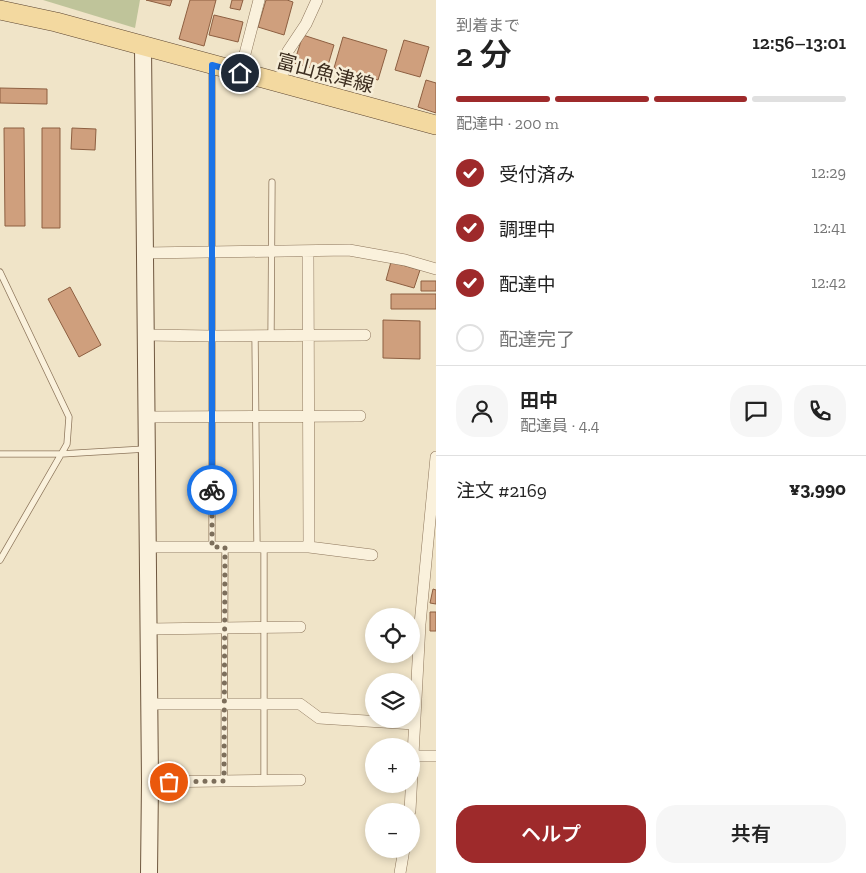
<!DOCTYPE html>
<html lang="ja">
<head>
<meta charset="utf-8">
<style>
  :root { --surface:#fff; --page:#f6f6f6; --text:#222; --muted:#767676; --line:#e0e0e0; --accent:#9e2a2b }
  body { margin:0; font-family:"Zilla Slab","Noto Sans JP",serif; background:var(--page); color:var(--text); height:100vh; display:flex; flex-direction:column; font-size:19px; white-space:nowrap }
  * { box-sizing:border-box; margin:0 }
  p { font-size:16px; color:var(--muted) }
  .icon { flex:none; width:28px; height:28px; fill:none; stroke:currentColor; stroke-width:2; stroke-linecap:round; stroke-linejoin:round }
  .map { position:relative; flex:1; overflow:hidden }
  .sheet { display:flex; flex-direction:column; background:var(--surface); width:430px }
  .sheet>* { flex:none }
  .tools { position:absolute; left:365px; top:608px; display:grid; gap:10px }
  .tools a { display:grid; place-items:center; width:55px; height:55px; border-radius:50%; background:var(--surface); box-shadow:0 2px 8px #0003; font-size:25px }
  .pin { position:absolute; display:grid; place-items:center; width:42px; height:42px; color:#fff; margin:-21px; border:2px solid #fff; border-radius:50%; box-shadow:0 1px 5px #0007 }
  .courier { position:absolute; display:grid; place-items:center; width:50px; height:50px; margin:-25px; border:4px solid #1a73e8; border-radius:50%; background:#fff; color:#222; box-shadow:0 1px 6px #0007 }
  .overview em { font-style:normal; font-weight:600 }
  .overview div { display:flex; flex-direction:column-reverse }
  .overview { display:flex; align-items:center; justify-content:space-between; height:85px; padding:0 20px }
  h1 { font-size:32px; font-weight:600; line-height:38px }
  .bar { display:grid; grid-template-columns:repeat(4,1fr); gap:8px 5px; align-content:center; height:60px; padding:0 20px }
  .bar i { height:6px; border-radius:4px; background:var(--line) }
  .bar .selected { background:var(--accent) }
  .bar p { grid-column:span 4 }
  .line { display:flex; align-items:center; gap:12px; padding:0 20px; border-top:1px solid var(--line) }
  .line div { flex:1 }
  .round { display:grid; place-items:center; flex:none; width:52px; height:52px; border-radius:20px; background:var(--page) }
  ol { padding:0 20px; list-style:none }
  li { display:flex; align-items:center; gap:15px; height:55px }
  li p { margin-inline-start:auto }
  li .icon { padding:5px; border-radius:50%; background:var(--accent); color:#fff; stroke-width:4 }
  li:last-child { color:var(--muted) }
  li i { width:28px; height:28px; border:2px solid var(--line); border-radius:50% }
  .button { display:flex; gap:10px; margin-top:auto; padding:10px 20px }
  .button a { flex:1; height:58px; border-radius:20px; background:var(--accent); color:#fff; font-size:20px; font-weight:600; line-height:58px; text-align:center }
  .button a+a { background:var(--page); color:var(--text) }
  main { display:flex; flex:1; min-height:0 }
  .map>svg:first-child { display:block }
  .cemetery { fill:#bfc49a }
  .building { fill:#cf9f7d; stroke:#8d5f41 }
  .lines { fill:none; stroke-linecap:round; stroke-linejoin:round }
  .lane-casing { stroke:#8d765c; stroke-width:7 }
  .street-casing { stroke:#8d765c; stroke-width:12 }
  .secondary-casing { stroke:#6f573f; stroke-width:18 }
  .primary-casing { stroke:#5b4430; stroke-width:20 }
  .lane { stroke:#faf1dc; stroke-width:5.5 }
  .street { stroke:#faf1dc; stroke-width:11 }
  .secondary { stroke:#faf1dc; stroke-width:16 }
  .primary { stroke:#f3d9a0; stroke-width:19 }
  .done { stroke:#7c6e5b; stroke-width:5; stroke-dasharray:0 9 }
  .route { stroke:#1a73e8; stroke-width:6 }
  .labels { text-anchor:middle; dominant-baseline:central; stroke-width:5; stroke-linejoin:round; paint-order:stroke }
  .street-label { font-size:20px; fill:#3d2e20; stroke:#f7eed8 }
</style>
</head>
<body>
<main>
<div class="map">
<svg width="436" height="873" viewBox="0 0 436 873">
  <rect width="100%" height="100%" fill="#f0e4c8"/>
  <!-- cemetery -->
  <path class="cemetery" d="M43,0H140L135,28Z"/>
  <!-- building -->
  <path class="building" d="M146,0H172L170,6Z
    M190,0H216L204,46L179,39Z
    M232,0H243L240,10L230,8Z
    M266,0H287L293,2L284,35L258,27Z
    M214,15L243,22L238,42L209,35Z
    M303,35L334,45L326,72L294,63Z
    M343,37L387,50L378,80L334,68Z
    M404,40L429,47L420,77L395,70Z
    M426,80L436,83V113L418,107Z
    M0,88L47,89V104L0,103Z
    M4,128H24L25,226H5Z
    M42,128H60V228H42Z
    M72,128L96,129L95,150L71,149Z
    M391,262L420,270L414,288L386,280Z
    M421,281H436V291H421Z
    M70,287L101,345L79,357L48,299Z
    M391,294H436V309H391Z
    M383,320L420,321V359L383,358Z
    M433,589L436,590V604L430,603Z
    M430,612H436V631H430Z"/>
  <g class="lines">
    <defs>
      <path id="lane" d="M212,68V547
        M0,272L69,417L67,444L0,560
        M255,336L257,547
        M271,336L272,182
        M0,454H61L145,449
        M264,547V781
        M224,781L225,547"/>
      <path id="street" d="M240,73L259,0
        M280,84L288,51L306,24L317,0
        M308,251L309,547
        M145,253L349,250L405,260L436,269
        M146,335L212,336L365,335
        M147,417L360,416
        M148,547H309L372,555
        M149,629L300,627
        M150,704H300L319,718L414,724
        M413,756H436
        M150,782L300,780
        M410,811L420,624L436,457
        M400,873L404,849"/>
      <path id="secondary" d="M143,47L150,782L149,873"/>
      <path id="primary" d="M0,10L56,22L436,125"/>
    </defs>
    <!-- lane casing -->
    <use href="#lane" class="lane-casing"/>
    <!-- street casing -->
    <use href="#street" class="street-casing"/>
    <!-- secondary casing -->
    <use href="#secondary" class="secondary-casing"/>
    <!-- primary casing -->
    <use href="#primary" class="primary-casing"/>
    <!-- lane -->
    <use href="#lane" class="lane"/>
    <!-- street -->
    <use href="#street" class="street"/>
    <!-- secondary -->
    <use href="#secondary" class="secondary"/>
    <!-- primary -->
    <use href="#primary" class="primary"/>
  </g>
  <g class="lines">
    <!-- done -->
    <path class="done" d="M169,782L224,781L225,547H212V490"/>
    <!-- route -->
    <path class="route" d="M212,490V65L240,73"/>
  </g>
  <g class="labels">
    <!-- street labels -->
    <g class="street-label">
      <text transform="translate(325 73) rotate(15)">富山魚津線</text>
    </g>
  </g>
</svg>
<div class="tools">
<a><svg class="icon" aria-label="locate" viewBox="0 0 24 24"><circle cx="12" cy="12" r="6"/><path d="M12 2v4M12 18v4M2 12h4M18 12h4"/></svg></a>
<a><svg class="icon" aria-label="layers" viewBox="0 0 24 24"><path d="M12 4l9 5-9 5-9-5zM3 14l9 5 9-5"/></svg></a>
<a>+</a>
<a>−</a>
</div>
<div class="pin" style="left:169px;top:782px;background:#ea580c"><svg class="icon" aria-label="bag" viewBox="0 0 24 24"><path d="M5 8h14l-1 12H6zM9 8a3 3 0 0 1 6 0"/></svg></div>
<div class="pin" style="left:240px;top:73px;background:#1f2937"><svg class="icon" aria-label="home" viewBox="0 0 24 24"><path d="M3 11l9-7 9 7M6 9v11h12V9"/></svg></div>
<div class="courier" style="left:212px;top:490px"><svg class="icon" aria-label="bike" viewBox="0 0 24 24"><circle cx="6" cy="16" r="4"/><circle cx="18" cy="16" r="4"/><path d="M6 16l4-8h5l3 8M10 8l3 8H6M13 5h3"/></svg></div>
</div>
<section class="sheet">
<div class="overview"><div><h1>2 分</h1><p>到着まで</p></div><em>12:56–13:01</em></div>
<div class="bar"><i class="selected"></i><i class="selected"></i><i class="selected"></i><i></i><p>配達中 · 200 m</p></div>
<ol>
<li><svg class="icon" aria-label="check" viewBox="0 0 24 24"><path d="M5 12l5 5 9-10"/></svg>受付済み<p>12:29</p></li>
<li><svg class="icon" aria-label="check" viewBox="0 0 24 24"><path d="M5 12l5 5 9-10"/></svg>調理中<p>12:41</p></li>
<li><svg class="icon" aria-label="check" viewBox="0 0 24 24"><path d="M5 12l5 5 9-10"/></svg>配達中<p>12:42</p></li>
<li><i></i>配達完了</li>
</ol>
<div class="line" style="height:90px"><a class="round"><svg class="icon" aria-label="person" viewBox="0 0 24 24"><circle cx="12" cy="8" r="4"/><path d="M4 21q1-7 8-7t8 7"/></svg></a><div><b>田中</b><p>配達員 · 4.4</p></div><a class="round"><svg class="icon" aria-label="chat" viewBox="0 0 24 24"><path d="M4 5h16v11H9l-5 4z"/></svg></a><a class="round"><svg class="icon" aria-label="phone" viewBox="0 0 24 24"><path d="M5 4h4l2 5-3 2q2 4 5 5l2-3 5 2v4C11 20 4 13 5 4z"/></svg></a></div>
<div class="line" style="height:65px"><div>注文 #2169</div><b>¥3,990</b></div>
<div class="button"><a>ヘルプ</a><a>共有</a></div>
</section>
</main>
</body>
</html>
